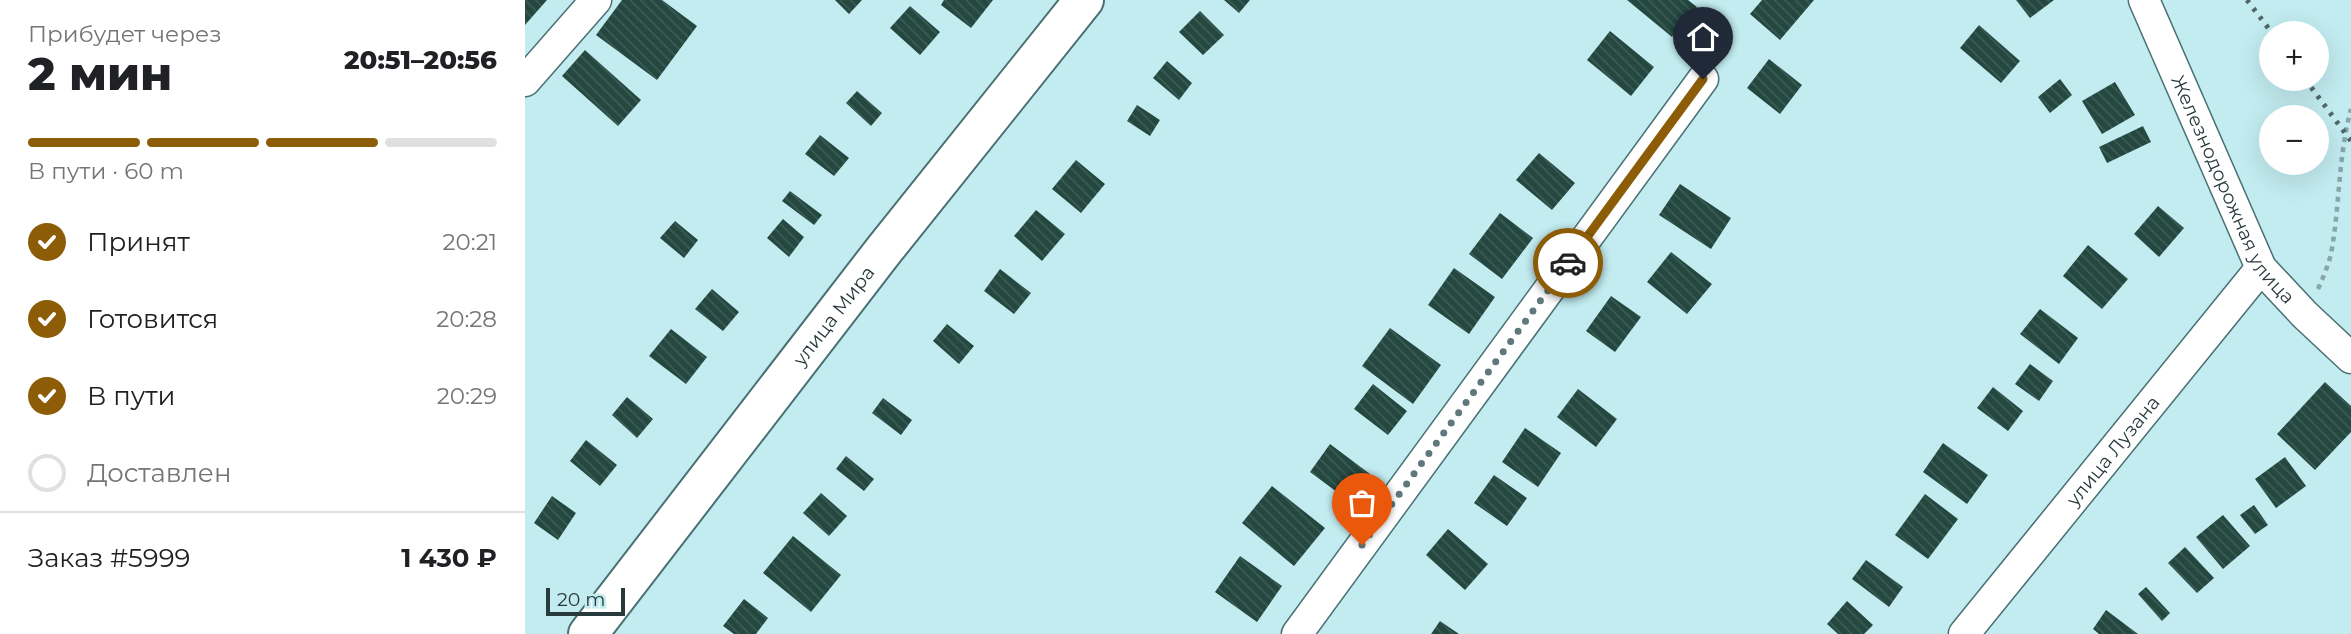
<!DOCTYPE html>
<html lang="ru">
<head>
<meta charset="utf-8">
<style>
  :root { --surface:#fff; --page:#f6f6f6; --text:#202124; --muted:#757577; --line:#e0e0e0; --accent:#8d5c07 }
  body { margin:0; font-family:Montserrat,sans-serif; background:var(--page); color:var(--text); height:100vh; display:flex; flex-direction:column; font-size:26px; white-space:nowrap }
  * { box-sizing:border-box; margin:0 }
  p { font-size:23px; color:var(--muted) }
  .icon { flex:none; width:38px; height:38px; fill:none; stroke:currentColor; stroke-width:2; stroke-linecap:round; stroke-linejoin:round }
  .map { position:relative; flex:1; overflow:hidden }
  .panel { display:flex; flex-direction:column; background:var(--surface); width:525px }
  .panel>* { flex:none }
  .tools { position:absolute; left:1734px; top:21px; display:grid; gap:14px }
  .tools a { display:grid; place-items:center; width:70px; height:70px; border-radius:50%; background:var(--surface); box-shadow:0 7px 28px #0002; font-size:35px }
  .scale { position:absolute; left:21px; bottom:18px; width:79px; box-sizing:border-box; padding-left:7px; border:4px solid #293a3c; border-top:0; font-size:19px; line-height:24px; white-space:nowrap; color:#293a3c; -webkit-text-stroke:5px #c2ecf0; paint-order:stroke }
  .pin { position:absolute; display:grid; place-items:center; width:60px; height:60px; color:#fff; margin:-72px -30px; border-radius:50% 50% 50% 0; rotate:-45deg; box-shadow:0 0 7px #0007 }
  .pin .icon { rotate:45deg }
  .courier { position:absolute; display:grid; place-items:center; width:70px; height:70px; margin:-35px; border:5px solid #8d5c07; border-radius:50%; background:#fff; color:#222; box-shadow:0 2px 9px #0007 }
  .overview em { font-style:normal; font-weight:800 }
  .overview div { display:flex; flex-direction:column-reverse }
  .overview { display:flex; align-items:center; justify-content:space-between; height:119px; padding:0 28px }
  h1 { font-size:46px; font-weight:800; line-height:52px }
  .bar { display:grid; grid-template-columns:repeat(4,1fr); gap:10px 7px; align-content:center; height:84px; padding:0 28px }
  .bar i { height:9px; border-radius:5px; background:var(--line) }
  .bar .current { background:var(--accent) }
  .bar p { grid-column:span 4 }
  .line { display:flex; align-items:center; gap:18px; padding:0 28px; border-top:2px solid var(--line) }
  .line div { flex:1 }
  ol { padding:0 28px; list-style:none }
  li { display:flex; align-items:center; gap:21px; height:77px }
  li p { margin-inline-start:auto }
  li .icon { padding:7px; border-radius:50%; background:var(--accent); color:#fff; stroke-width:4 }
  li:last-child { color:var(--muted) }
  li i { width:38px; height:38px; border:4px solid var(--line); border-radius:50% }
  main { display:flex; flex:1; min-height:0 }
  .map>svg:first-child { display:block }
  .building { fill:url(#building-back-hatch) }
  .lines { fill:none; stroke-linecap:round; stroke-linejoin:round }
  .minor-casing { stroke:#497073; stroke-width:33 }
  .secondary-casing { stroke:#497073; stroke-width:42 }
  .path { stroke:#86a6aa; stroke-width:4.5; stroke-dasharray:5 5; stroke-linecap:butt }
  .minor { stroke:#fff; stroke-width:30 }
  .secondary { stroke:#fff; stroke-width:38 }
  .rail { stroke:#50676a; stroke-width:5; stroke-dasharray:3.5 7; stroke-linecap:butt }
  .done { stroke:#5f787b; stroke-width:7; stroke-dasharray:0 12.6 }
  .route { stroke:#8d5c07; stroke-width:9 }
  .labels { text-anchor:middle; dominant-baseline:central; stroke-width:7; stroke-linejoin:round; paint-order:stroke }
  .street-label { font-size:19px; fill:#293a3c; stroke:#c2ecf0 }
</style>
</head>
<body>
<main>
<section class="panel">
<div class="overview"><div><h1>2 мин</h1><p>Прибудет через</p></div><em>20:51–20:56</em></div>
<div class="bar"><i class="current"></i><i class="current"></i><i class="current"></i><i></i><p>В пути · 60 m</p></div>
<ol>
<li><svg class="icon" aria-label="check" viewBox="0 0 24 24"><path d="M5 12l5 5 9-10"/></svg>Принят<p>20:21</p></li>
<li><svg class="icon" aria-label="check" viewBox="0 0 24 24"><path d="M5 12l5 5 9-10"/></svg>Готовится<p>20:28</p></li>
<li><svg class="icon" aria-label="check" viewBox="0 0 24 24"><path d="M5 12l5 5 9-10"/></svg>В пути<p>20:29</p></li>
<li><i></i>Доставлен</li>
</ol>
<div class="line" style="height:91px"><div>Заказ #5999</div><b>1 430 ₽</b></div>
</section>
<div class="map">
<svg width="1826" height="634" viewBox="0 0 1826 634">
  <defs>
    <pattern id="building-back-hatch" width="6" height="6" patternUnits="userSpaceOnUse" patternTransform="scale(1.75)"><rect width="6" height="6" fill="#244840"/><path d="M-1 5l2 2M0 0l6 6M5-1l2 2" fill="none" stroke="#3b5b54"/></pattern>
  </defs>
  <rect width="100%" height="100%" fill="#c2ecf0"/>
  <!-- building -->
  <path class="building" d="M0,0H22L0,25Z
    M97,0H137L172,26L132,80L71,35Z
    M310,0H337L324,14Z
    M419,0H468L446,28L416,5Z
    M699,0H725L714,13Z
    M1102,0H1163L1172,7L1147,37Z
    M1237,0H1289L1255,40L1225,14Z
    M1491,0H1529L1505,18Z
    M385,6L415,32L395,55L365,28Z
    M675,11L699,35L678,55L654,32Z
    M1454,25L1495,61L1476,83L1435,48Z
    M1085,31L1129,67L1106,96L1062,60Z
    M60,50L116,100L93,126L37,76Z
    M1244,59L1277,85L1255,114L1222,88Z
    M642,61L667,83L654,100L628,78Z
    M1535,79L1547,95L1525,113L1513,97Z
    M1590,82L1610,115L1577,134L1557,101Z
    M332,91L357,113L346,126L321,103Z
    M612,105L635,120L625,136L602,121Z
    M1618,126L1626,142L1582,163L1574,147Z
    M295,135L324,158L309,176L280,154Z
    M1014,153L1050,183L1027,210L991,180Z
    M551,160L580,184L556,213L527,189Z
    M1155,184L1206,218L1186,249L1134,215Z
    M265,191L297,215L289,225L257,201Z
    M1633,206L1659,228L1634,257L1609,234Z
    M511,210L540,234L517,261L489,236Z
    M975,213L1008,238L977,279L944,254Z
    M258,219L279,237L264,257L242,238Z
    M150,221L173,240L159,258L135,238Z
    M1563,245L1603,279L1577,309L1538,276Z
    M1146,252L1187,284L1162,314L1122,282Z
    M929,268L970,297L944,334L903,305Z
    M475,269L506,293L489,314L459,291Z
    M187,289L214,312L198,331L170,309Z
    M1086,296L1116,317L1090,352L1061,331Z
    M1515,309L1553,338L1534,364L1495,334Z
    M422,324L449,346L434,364L408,341Z
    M865,328L916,365L888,404L837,366Z
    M146,329L182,357L161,384L124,356Z
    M1505,364L1528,381L1514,401L1490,384Z
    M1800,382L1826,406V432L1790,470L1752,434Z
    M848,384L882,411L863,435L829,409Z
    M1468,387L1498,411L1483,431L1452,408Z
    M1053,389L1092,419L1071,447L1032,417Z
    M102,397L128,419L112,438L87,415Z
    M358,398L387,420L376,435L347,413Z
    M1000,428L1036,453L1013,487L977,462Z
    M61,440L92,465L75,486L45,461Z
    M1418,443L1463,475L1442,504L1398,472Z
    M805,444L845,474L824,501L785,472Z
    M321,456L349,479L339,491L311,469Z
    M1760,457L1781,486L1751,508L1730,479Z
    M969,475L1002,498L982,526L949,503Z
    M747,486L800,528L769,566L717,523Z
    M296,493L322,516L304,536L278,513Z
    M1400,494L1433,519L1403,559L1370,535Z
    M27,496L51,513L33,540L9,523Z
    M1729,505L1743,525L1730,534L1715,515Z
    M1698,515L1725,546L1698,569L1671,537Z
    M923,529L963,564L940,590L901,555Z
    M268,536L316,575L286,612L238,573Z
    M1660,547L1689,578L1672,593L1643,563Z
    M715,556L757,586L732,622L690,592Z
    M1341,560L1378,587L1364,607L1327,579Z
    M1621,587L1645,613L1637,621L1613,594Z
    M219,599L243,618L231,634H209L198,626Z
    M1322,601L1348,625L1339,634H1313L1302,624Z
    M1581,610L1613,634H1574L1568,629Z
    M915,621L934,634H906Z"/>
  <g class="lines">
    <defs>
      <g id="minor">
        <path id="s1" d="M1619,0L1736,268L1780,315L1826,358"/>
        <path d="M0,81L71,0"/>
        <path d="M772,634L1178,79"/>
        <path id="s2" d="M1439,634L1736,268"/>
      </g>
      <g id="secondary">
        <path id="s3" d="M63,634L359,250L559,0"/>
      </g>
    </defs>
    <!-- minor casing -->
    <use href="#minor" class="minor-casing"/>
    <!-- secondary casing -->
    <use href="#secondary" class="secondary-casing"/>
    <!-- path -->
    <path class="path" d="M1793,289C1798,278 1803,266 1806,254C1815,205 1813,157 1826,109"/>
    <!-- minor -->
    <use href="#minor" class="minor"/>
    <!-- secondary -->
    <use href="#secondary" class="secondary"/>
    <!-- rail -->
    <path class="rail" d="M1722,0L1747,33
      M1780,79L1826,141"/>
  </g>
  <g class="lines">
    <!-- done -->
    <path class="done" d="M837,545L1043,263"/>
    <!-- route -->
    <path class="route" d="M1043,263L1178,79"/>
  </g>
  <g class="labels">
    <!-- street labels -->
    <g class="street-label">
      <text stroke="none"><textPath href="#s1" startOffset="210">Железнодорожная улица</textPath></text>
      <text stroke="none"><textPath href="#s3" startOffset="402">улица Мира</textPath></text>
      <text stroke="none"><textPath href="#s2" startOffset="236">улица Лузана</textPath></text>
    </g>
  </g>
</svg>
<div class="tools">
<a>+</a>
<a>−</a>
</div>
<div class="scale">20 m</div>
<div class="pin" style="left:837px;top:545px;background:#ea580c"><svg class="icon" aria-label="bag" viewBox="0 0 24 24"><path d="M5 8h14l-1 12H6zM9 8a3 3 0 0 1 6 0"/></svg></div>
<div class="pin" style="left:1178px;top:79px;background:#1f2937"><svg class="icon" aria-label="home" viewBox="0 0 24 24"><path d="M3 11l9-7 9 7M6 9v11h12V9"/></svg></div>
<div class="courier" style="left:1043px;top:263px"><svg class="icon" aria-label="car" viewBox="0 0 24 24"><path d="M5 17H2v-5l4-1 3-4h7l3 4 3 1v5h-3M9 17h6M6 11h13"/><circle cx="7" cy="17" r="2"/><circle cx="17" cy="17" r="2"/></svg></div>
</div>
</main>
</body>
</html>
